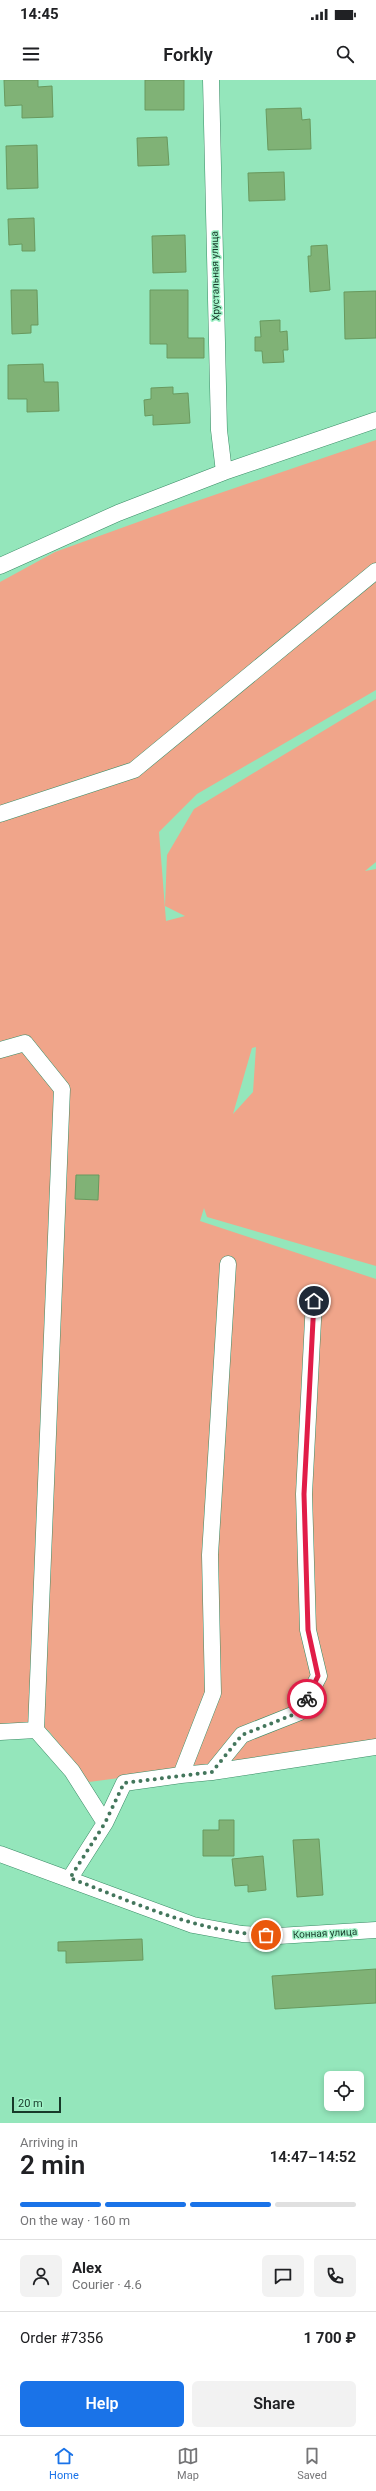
<!DOCTYPE html>
<html lang="en">
<head>
<meta charset="utf-8">
<style>
  :root { --surface:#fff; --page:#f2f2f2; --text:#202124; --muted:#757577; --line:#e0e0e0; --accent:#1a73e8 }
  body { margin:0; font-family:Roboto,sans-serif; background:var(--page); color:var(--text); height:100vh; display:flex; flex-direction:column; font-size:15px; white-space:nowrap }
  * { box-sizing:border-box; margin:0 }
  p { font-size:13px; color:var(--muted) }
  .icon { flex:none; width:22px; height:22px; fill:none; stroke:currentColor; stroke-width:2; stroke-linecap:round; stroke-linejoin:round }
  .map { position:relative; height:2043px; overflow:hidden }
  .sheet { display:flex; flex-direction:column; background:var(--surface); flex:1 }
  .sheet>* { flex:none }
  .fabs { position:absolute; left:324px; top:1991px; display:grid; gap:8px }
  .fabs a { display:grid; place-items:center; width:40px; height:40px; border-radius:6px; background:var(--surface); box-shadow:0 2px 6px #0003; font-size:20px }
  .scale { position:absolute; left:12px; bottom:10px; width:49px; box-sizing:border-box; padding-left:4px; border:2px solid #173929; border-top:0; font-size:11px; line-height:14px; white-space:nowrap; color:#173929; -webkit-text-stroke:3px #a1f3c8; paint-order:stroke }
  .pin { position:absolute; display:grid; place-items:center; width:34px; height:34px; color:#fff; margin:-17px; border:2px solid #fff; border-radius:50%; box-shadow:0 1px 4px #0007 }
  .courier { position:absolute; display:grid; place-items:center; width:40px; height:40px; margin:-20px; border:3px solid #e11d48; border-radius:50%; background:#fff; color:#222; box-shadow:0 1px 5px #0007 }
  .head em { font-style:normal; font-weight:600 }
  .head div { display:flex; flex-direction:column-reverse }
  .head { display:flex; align-items:center; justify-content:space-between; height:68px; padding:0 20px }
  h1 { font-size:26px; font-weight:600; line-height:30px }
  .bar { display:grid; grid-template-columns:repeat(4,1fr); gap:6px 4px; align-content:center; height:48px; padding:0 20px }
  .bar i { height:5px; border-radius:3px; background:var(--line) }
  .bar .active { background:var(--accent) }
  .bar p { grid-column:span 4 }
  .line { display:flex; align-items:center; gap:10px; padding:0 20px; border-top:1px solid var(--line) }
  .line div { flex:1 }
  .round { display:grid; place-items:center; flex:none; width:42px; height:42px; border-radius:6px; background:var(--page) }
  .cta { display:flex; gap:8px; margin-top:auto; padding:8px 20px }
  .cta a { flex:1; height:46px; border-radius:6px; background:var(--accent); color:#fff; font-size:16px; font-weight:600; line-height:46px; text-align:center }
  .cta a+a { background:var(--page); color:var(--text) }
  .status { display:flex; justify-content:space-between; align-items:center; height:28px; padding:0 20px; background:var(--surface); direction:ltr }
  .status svg { height:11px; fill:currentColor }
  header { display:flex; justify-content:space-between; align-items:center; height:52px; padding:0 20px; background:var(--surface); font-size:18px; font-weight:600 }
  .tab-bar { display:flex; justify-content:space-around; align-items:center; height:56px; border-top:1px solid var(--line); background:var(--surface); font-size:11px; color:var(--muted) }
  .tab-bar a { display:grid; justify-items:center; gap:2px }
  .tab-bar .active { color:var(--accent) }
  .map>svg:first-child { display:block }
  .green { fill:#f0a58a; fill-rule:evenodd }
  .building { fill:#80b276; stroke:#68995e }
  .lines { fill:none; stroke-linecap:round; stroke-linejoin:round }
  .minor-casing { stroke:#398b65; stroke-width:17 }
  .minor { stroke:#fff; stroke-width:16 }
  .done { stroke:#43765c; stroke-width:4; stroke-dasharray:0 7.2 }
  .route { stroke:#e11d48; stroke-width:5 }
  .labels { text-anchor:middle; dominant-baseline:central; stroke-width:3; stroke-linejoin:round; paint-order:stroke }
  .street-label { font-size:10px; fill:#173929; stroke:#a1f3c8 }
</style>
</head>
<body>
<div class="status"><b>14:45</b><svg viewBox="0 0 49 12"><path d="M0 12V9h3v3zM5 12V6h3v6zM10 12V3h3v9zM15 12V0h3v12zM26 1h20v11H26zM47 4h2v5h-2z"/></svg></div>
<header><svg class="icon" aria-label="menu" viewBox="0 0 24 24"><path d="M4 6h16M4 12h16M4 18h16"/></svg>Forkly<svg class="icon" aria-label="search" viewBox="0 0 24 24"><circle cx="10" cy="10" r="6"/><path d="M15 15l6 6"/></svg></header>
<div class="map">
<svg width="376" height="2043" viewBox="0 0 376 2043">
  <rect width="100%" height="100%" fill="#94e6bb"/>
  <!-- green -->
  <path class="green" d="M376,360V610L197,714L159,752L166,841L185,836L165,826L167,775L194,729L376,619V782L365,791L376,789V1186L207,1137L204,1128L200,1141L376,1199V1661L300,1674L89,1702L48,1650L0,1654V502L55,472L185,425ZM256,967L253,1012L233,1034L252,968Z"/>
  <!-- building -->
  <path class="building" d="M4,0H38V7L52,6L53,37L22,38V25L5,26Z
    M145,0H184V30H145Z
    M301,28L302,40L310,39L311,69L268,70L266,29Z
    M167,57L169,85L138,86L137,58Z
    M37,65L38,108L7,109L6,66Z
    M284,92L285,120L249,121L248,93Z
    M34,138L35,171H22V164L9,165L8,139Z
    M185,155L186,192L153,193L152,156Z
    M327,165L330,210L310,212L308,176H311V166Z
    M11,210H37L38,245H31V253L12,254Z
    M150,210H188V258H204V278H167V264H150Z
    M376,211V258L345,259L344,212Z
    M280,240V252L287,251L288,270H283L284,282L263,283L262,271H255V257H261L260,241Z
    M43,284L44,302H58L59,331L27,332V319H8V285Z
    M173,307V314L188,313L190,343L153,345V335L145,336L144,320L151,319V308Z
    M76,1095H99L98,1120L75,1119Z
    M219,1740H234V1776H203V1750H219Z
    M319,1759L323,1815L297,1817L293,1760Z
    M263,1776L266,1810L248,1812V1805L235,1806L232,1779Z
    M142,1859L143,1880L66,1883V1871H58V1862Z
    M376,1889V1923L275,1929L272,1896Z"/>
  <g class="lines">
    <defs>
      <path id="minor" d="M211,0L219,350L224,392
        M0,486L118,433L224,392L376,340
        M0,734L134,690L376,491
        M0,970L25,963L62,1009L36,1650
        M0,1652L36,1650L72,1691L105,1743L70,1798
        M212,1692L376,1667
        M181,1695L212,1692L242,1655L300,1632L319,1596L308,1550L304,1414L314,1221
        M105,1743L124,1703L181,1695L213,1613L210,1475L228,1184
        M0,1774L193,1845L242,1854L278,1856L376,1850"/>
    </defs>
    <!-- minor casing -->
    <use href="#minor" class="minor-casing"/>
    <!-- minor -->
    <use href="#minor" class="minor"/>
  </g>
  <g class="lines">
    <!-- done -->
    <path class="done" d="M266,1855C196,1852 135,1823 70,1798L105,1743L124,1703L212,1692L242,1655L300,1632L307,1619"/>
    <!-- route -->
    <path class="route" d="M307,1619L318,1596L308,1550L304,1414L314,1221"/>
  </g>
  <g class="labels">
    <!-- street labels -->
    <g class="street-label">
      <text transform="translate(215 196) rotate(-91)">Хрустальная улица</text>
      <text transform="translate(325 1853) rotate(-3)">Конная улица</text>
    </g>
  </g>
</svg>
<div class="fabs">
<a><svg class="icon" aria-label="locate" viewBox="0 0 24 24"><circle cx="12" cy="12" r="6"/><path d="M12 2v4M12 18v4M2 12h4M18 12h4"/></svg></a>
</div>
<div class="scale">20 m</div>
<div class="pin" style="left:266px;top:1855px;background:#ea580c"><svg class="icon" aria-label="bag" viewBox="0 0 24 24"><path d="M5 8h14l-1 12H6zM9 8a3 3 0 0 1 6 0"/></svg></div>
<div class="pin" style="left:314px;top:1221px;background:#1f2937"><svg class="icon" aria-label="home" viewBox="0 0 24 24"><path d="M3 11l9-7 9 7M6 9v11h12V9"/></svg></div>
<div class="courier" style="left:307px;top:1619px"><svg class="icon" aria-label="bike" viewBox="0 0 24 24"><circle cx="6" cy="16" r="4"/><circle cx="18" cy="16" r="4"/><path d="M6 16l4-8h5l3 8M10 8l3 8H6M13 5h3"/></svg></div>
</div>
<section class="sheet">
<div class="head"><div><h1>2 min</h1><p>Arriving in</p></div><em>14:47–14:52</em></div>
<div class="bar"><i class="active"></i><i class="active"></i><i class="active"></i><i></i><p>On the way · 160 m</p></div>
<div class="line" style="height:72px"><a class="round"><svg class="icon" aria-label="person" viewBox="0 0 24 24"><circle cx="12" cy="8" r="4"/><path d="M4 21q1-7 8-7t8 7"/></svg></a><div><b>Alex</b><p>Courier · 4.6</p></div><a class="round"><svg class="icon" aria-label="chat" viewBox="0 0 24 24"><path d="M4 5h16v11H9l-5 4z"/></svg></a><a class="round"><svg class="icon" aria-label="phone" viewBox="0 0 24 24"><path d="M5 4h4l2 5-3 2q2 4 5 5l2-3 5 2v4C11 20 4 13 5 4z"/></svg></a></div>
<div class="line" style="height:52px"><div>Order #7356</div><b>1 700 ₽</b></div>
<div class="cta"><a>Help</a><a>Share</a></div>
</section>
<nav class="tab-bar">
<a class="active"><svg class="icon" aria-label="home" viewBox="0 0 24 24"><path d="M3 11l9-7 9 7M6 9v11h12V9"/></svg>Home</a>
<a><svg class="icon" aria-label="map" viewBox="0 0 24 24"><path d="M3 6l6-2 6 2 6-2v14l-6 2-6-2-6 2zM9 4v14M15 6v14"/></svg>Map</a>
<a><svg class="icon" aria-label="saved" viewBox="0 0 24 24"><path d="M7 4h10v16l-5-4-5 4z"/></svg>Saved</a>
</nav>
</body>
</html>
